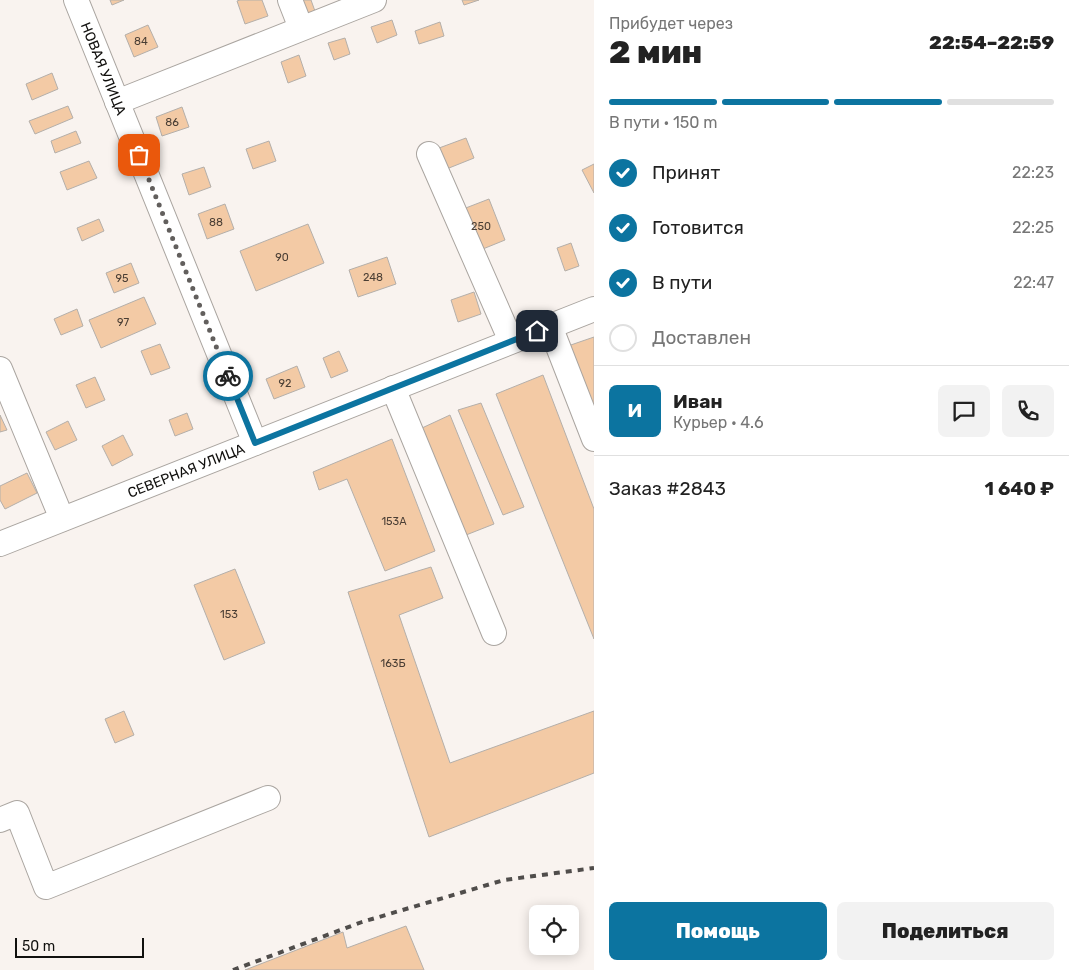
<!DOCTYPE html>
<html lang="ru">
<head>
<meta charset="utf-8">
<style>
  :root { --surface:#fff; --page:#f2f2f2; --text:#222; --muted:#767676; --line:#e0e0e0; --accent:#0c74a0 }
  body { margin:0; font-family:Rubik,sans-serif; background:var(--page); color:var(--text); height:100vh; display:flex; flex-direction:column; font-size:19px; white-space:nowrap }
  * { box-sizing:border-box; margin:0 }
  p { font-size:16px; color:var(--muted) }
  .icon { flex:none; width:28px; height:28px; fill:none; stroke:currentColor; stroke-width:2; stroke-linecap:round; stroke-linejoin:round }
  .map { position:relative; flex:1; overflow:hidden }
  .drawer { display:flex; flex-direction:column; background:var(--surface); width:475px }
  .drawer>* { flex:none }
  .fabs { position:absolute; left:529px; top:905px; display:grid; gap:10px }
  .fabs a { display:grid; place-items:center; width:50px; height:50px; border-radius:8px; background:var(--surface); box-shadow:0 2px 12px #0003; font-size:25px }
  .scale { position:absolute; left:15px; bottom:12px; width:129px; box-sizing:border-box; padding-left:5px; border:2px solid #11100e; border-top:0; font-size:14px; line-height:18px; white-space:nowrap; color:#11100e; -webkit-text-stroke:4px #f9f3ef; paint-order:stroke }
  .pin { position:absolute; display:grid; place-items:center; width:42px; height:42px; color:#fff; margin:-21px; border-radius:10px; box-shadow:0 2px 8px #0006 }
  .courier { position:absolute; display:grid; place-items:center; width:50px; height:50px; margin:-25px; border:4px solid #0c74a0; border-radius:50%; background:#fff; color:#222; box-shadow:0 1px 6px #0007 }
  .head em { font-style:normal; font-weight:800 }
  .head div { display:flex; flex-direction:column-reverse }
  .head { display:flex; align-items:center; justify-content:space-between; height:85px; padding:0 15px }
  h1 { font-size:32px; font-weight:800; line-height:38px }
  .bar { display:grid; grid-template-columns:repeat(4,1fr); gap:8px 5px; align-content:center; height:60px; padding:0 15px }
  .bar i { height:6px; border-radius:4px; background:var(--line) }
  .bar .current { background:var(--accent) }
  .bar p { grid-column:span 4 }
  .line { display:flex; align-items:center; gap:12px; padding:0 15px; border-top:1px solid var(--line) }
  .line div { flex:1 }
  .round { display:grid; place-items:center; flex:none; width:52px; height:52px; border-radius:8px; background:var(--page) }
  ol { padding:0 15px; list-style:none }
  li { display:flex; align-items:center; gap:15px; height:55px }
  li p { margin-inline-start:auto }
  li .icon { padding:5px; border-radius:50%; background:var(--accent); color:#fff; stroke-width:4 }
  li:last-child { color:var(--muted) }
  li i { width:28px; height:28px; border:2px solid var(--line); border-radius:50% }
  .cta { display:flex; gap:10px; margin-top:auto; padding:10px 15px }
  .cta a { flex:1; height:58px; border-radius:8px; background:var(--accent); color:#fff; font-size:20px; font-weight:800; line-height:58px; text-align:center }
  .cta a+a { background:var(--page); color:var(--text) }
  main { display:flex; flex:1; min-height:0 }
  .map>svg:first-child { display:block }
  .building { fill:#f3caa5; stroke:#b4afaa }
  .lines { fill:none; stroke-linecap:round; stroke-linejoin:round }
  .minor-casing { stroke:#aaa5a0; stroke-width:26 }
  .minor { stroke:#fff; stroke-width:24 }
  .rail { stroke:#504d4b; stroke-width:4; stroke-dasharray:6 6; stroke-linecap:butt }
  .done { stroke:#625f5d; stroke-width:5; stroke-dasharray:0 9 }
  .route { stroke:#0c74a0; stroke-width:6 }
  .labels { text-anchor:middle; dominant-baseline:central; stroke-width:4; stroke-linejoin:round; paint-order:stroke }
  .number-label { font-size:11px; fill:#4a3e34 }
  .street-label { font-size:14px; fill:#11100e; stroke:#f9f3ef }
</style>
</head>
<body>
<main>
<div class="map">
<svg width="594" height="970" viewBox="0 0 594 970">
  <rect width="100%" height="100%" fill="#f9f3ef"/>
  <!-- building -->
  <path class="building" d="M110,0H124L112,5Z
    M240,0H262L268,16L245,24L237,1Z
    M291,0H311L316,14L298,21Z
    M462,0H479L464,5Z
    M392,20L397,35L377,43L371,27Z
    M440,22L444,36L419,44L415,31Z
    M148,25L158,47L134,57L125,35Z
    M345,38L350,54L334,60L328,43Z
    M299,55L306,76L288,83L281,62Z
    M52,73L58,89L32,100L26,84Z
    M68,106L73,118L35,134L29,121Z
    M182,107L189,127L162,136L156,117Z
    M76,131L81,143L55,153L51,141Z
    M466,138L474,158L439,172L431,151Z
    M269,141L276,161L253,169L246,149Z
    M89,161L97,178L67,190L60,172Z
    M594,164V193L582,170Z
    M204,167L211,187L189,195L182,174Z
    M489,199L505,240L473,253L458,211Z
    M225,204L234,229L207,239L198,214Z
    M99,219L104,231L82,241L77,228Z
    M308,224L324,263L256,291L240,251Z
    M571,243L579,266L565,271L557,248Z
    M387,257L396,284L358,297L349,270Z
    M131,263L139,283L114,293L106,273Z
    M474,292L481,314L458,322L451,300Z
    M144,297L156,324L101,348L89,320Z
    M77,309L83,326L61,335L54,319Z
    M594,337V418L565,347Z
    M160,344L170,368L151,375L141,351Z
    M339,351L348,371L331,378L323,358Z
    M297,366L305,387L274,399L266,379Z
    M543,375L594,509V639L496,394Z
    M95,377L105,400L86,408L76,385Z
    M481,403L524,507L503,515L458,410Z
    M187,413L193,429L175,436L169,420Z
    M0,415L7,430L0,432Z
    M450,415L494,524L466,535L422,428Z
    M68,421L77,440L55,450L46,432Z
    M123,435L133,455L112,466L102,446Z
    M392,439L435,551L385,571L347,479L319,490L313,472Z
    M27,473L37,493L5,509L0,500V486Z
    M431,567L443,598L399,615L450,763L594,711V773L429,837L348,592Z
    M235,569L265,643L224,660L194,585Z
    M124,711L134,735L115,743L105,719Z
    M406,926L424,970H245L343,932L347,948Z"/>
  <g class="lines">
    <defs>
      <g id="minor">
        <path id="s1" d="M76,0L255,443"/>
        <path d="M290,0L301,28"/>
        <path d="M117,102L374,0"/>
        <path d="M429,154L511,341"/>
        <path d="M550,326L594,439"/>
        <path d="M0,369L62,519"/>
        <path d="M393,388L494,633"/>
        <path id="s2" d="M0,544L594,309"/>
        <path d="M0,820L17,813L46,887L268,798"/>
      </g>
    </defs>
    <!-- minor casing -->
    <use href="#minor" class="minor-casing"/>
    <!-- minor -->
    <use href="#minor" class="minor"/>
    <!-- rail -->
    <path class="rail" d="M233,970L362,922L504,880L594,868"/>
  </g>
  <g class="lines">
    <!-- done -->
    <path class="done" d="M139,155L228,376"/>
    <!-- route -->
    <path class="route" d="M228,376L255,443L537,331"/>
  </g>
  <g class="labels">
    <!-- number labels -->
    <g class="number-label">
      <text x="141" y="41">84</text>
      <text x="172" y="122">86</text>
      <text x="216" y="222">88</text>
      <text x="481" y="226">250</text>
      <text x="282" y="257">90</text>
      <text x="373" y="277">248</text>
      <text x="122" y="278">95</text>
      <text x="123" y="322">97</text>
      <text x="285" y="383">92</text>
      <text x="394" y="521">153А</text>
      <text x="229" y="614">153</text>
      <text x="393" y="663">163Б</text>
    </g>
    <!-- street labels -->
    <g class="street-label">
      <text stroke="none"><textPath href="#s1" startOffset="74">НОВАЯ УЛИЦА</textPath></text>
      <text stroke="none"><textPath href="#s2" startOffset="200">СЕВЕРНАЯ УЛИЦА</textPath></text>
    </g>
  </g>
</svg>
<div class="fabs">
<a><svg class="icon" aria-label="locate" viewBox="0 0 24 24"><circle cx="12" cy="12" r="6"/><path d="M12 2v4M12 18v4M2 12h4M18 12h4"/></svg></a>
</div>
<div class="scale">50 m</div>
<div class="pin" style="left:139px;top:155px;background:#ea580c"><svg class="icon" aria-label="bag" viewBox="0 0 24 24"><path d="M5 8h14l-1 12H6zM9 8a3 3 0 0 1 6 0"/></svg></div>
<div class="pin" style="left:537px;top:331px;background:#1f2937"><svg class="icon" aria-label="home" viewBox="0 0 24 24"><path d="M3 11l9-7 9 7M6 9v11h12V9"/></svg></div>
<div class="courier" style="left:228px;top:376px"><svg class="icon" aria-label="bike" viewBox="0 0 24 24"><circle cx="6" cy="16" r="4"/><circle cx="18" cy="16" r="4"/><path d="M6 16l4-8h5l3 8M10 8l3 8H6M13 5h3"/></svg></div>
</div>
<section class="drawer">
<div class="head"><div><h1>2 мин</h1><p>Прибудет через</p></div><em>22:54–22:59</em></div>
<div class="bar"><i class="current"></i><i class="current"></i><i class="current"></i><i></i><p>В пути · 150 m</p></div>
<ol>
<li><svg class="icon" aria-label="check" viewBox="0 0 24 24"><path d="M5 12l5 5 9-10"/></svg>Принят<p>22:23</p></li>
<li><svg class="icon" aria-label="check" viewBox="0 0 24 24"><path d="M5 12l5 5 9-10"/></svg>Готовится<p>22:25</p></li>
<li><svg class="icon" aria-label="check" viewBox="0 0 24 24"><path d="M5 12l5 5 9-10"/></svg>В пути<p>22:47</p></li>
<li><i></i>Доставлен</li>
</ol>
<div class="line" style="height:90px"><b class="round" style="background:var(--accent);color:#fff">И</b><div><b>Иван</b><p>Курьер · 4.6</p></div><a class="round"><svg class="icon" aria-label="chat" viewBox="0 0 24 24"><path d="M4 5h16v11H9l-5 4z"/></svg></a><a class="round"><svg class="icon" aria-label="phone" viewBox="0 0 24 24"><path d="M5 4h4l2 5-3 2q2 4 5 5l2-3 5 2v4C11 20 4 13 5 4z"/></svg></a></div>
<div class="line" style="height:65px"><div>Заказ #2843</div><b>1 640 ₽</b></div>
<div class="cta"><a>Помощь</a><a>Поделиться</a></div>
</section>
</main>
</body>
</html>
